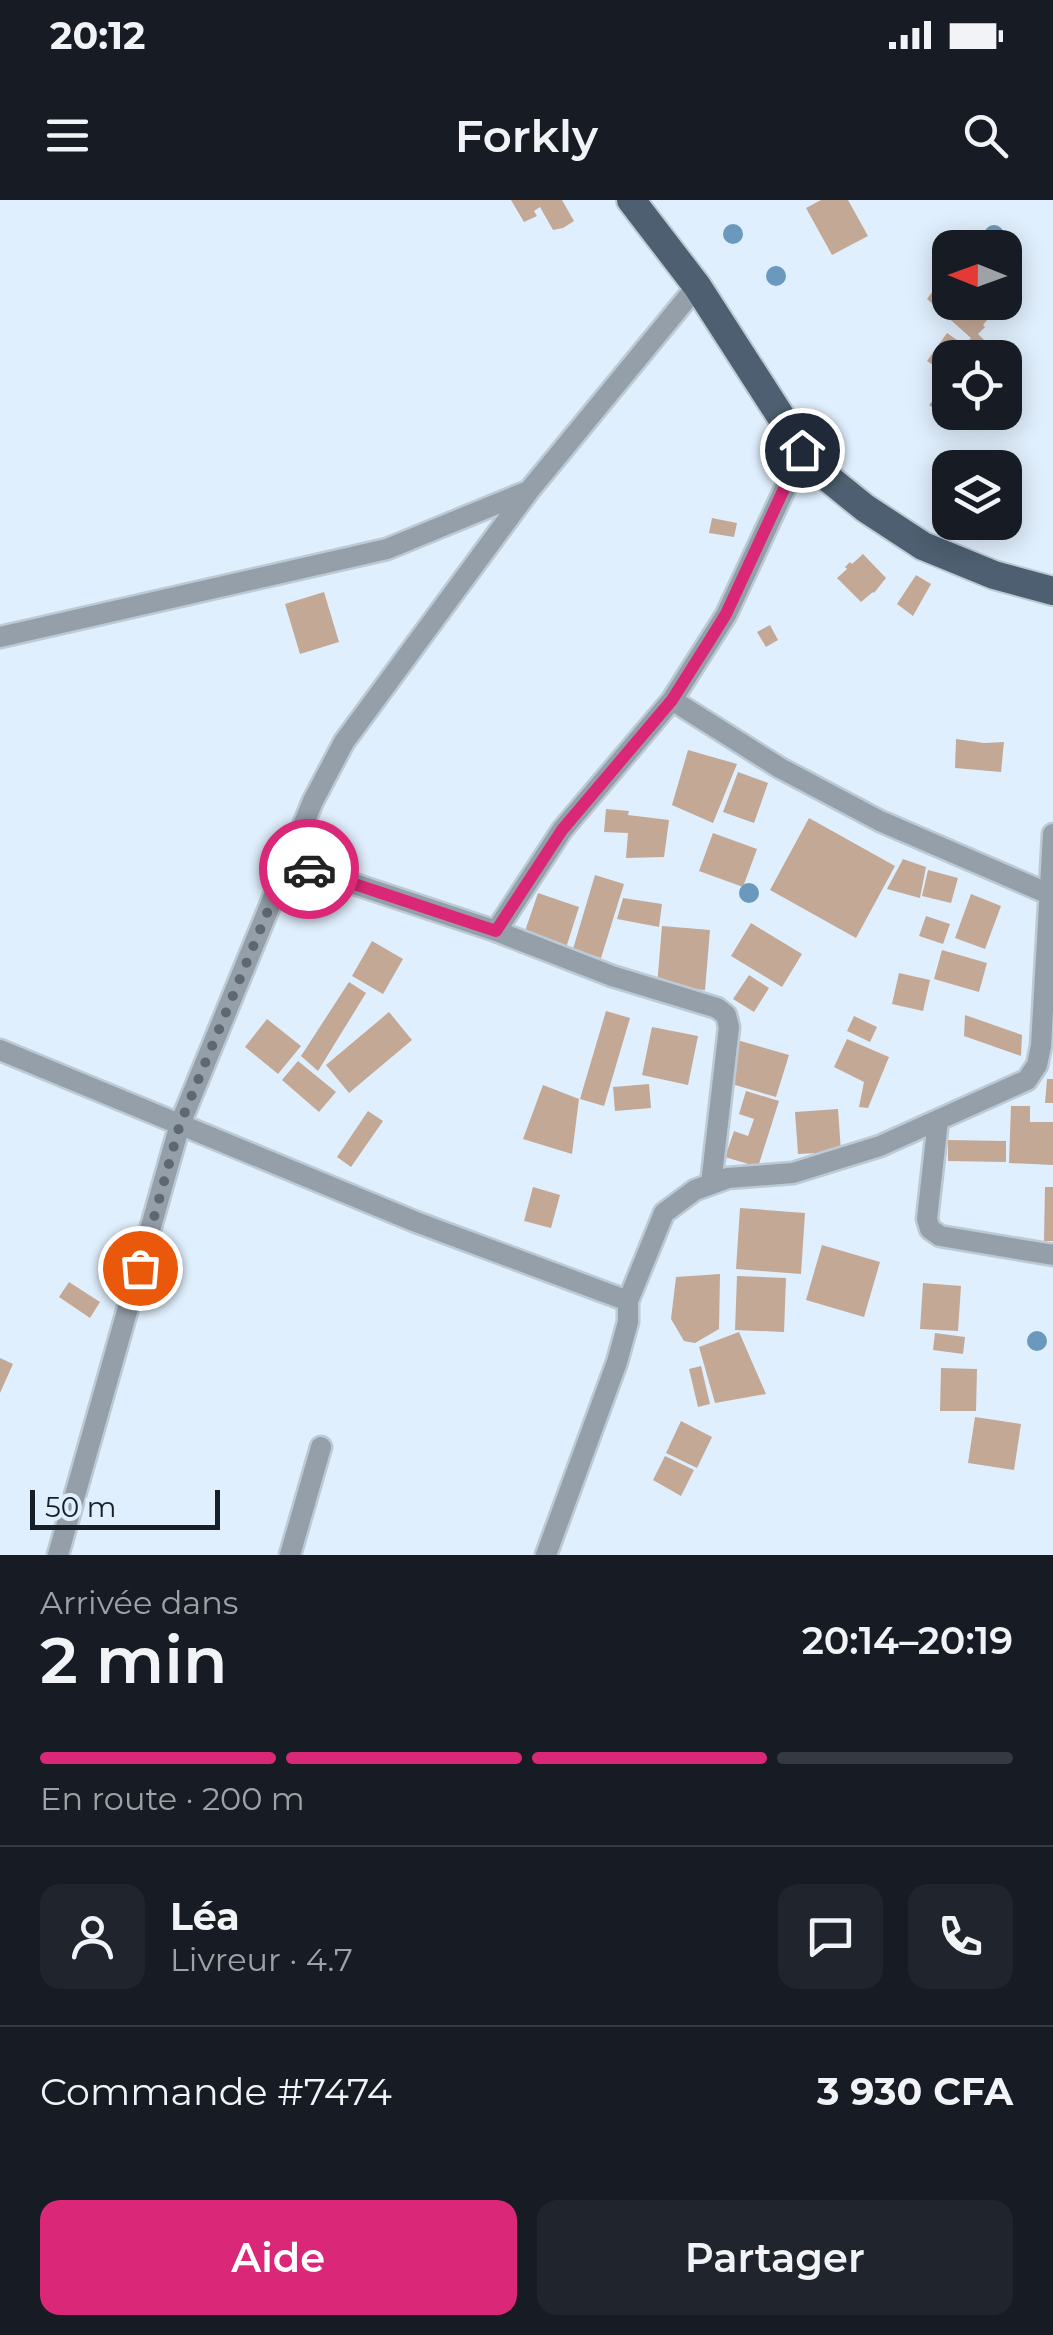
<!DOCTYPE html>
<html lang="fr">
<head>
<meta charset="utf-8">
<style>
  :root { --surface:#171b24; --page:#20242c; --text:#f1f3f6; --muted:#9ea1a6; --line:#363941; --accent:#db2777 }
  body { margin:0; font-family:Montserrat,sans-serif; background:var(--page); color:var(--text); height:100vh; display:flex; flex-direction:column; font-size:38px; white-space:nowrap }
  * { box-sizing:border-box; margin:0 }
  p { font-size:32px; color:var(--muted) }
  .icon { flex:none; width:55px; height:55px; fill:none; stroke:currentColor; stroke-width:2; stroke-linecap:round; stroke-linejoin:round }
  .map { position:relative; height:1355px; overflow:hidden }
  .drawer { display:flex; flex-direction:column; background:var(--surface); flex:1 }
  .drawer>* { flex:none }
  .needle { width:65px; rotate:271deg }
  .controls { position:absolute; left:932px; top:30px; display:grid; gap:20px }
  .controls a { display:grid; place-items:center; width:90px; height:90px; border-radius:20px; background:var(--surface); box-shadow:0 5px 25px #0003; font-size:50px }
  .scale { position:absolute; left:30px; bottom:25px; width:190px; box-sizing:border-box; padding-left:10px; border:5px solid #161f27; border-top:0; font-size:28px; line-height:35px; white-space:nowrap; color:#161f27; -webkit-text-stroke:8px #e0effd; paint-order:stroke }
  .pin { position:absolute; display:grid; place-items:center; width:85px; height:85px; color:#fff; margin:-42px; border:5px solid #fff; border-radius:50%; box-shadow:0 2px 10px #0007 }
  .courier { position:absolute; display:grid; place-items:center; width:100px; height:100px; margin:-50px; border:8px solid #db2777; border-radius:50%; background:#fff; color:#222; box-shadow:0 2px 12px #0007 }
  .head em { font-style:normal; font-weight:600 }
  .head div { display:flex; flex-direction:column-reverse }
  .head { display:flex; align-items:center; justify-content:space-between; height:170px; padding:0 40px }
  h1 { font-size:65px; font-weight:600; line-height:75px }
  .bar { display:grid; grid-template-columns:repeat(4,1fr); gap:15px 10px; align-content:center; height:120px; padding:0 40px }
  .bar i { height:12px; border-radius:8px; background:var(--line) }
  .bar .active { background:var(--accent) }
  .bar p { grid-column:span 4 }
  .line { display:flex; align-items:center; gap:25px; padding:0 40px; border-top:2px solid var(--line) }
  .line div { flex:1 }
  .round { display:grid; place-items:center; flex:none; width:105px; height:105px; border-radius:20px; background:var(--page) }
  .button { display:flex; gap:20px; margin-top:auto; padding:20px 40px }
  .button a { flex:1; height:115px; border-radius:20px; background:var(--accent); color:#fff; font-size:40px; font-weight:600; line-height:115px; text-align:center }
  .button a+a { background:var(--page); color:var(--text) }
  .status { display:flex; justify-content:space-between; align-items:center; height:70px; padding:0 50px; background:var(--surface); direction:ltr }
  .status svg { height:28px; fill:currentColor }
  header { display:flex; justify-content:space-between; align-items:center; height:130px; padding:0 40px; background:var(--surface); font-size:45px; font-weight:600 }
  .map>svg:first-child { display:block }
  .building { fill:#c3a896 }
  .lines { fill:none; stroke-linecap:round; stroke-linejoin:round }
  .minor-casing { stroke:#bccad6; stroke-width:25 }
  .primary-casing { stroke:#bccad6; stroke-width:32 }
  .minor { stroke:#959fa9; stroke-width:20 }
  .primary { stroke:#4d5f70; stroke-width:28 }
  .tree { fill:#6a99bd }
  .done { stroke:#5d6872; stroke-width:10; stroke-dasharray:0 18 }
  .route { stroke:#db2777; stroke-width:12 }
</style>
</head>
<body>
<div class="status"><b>20:12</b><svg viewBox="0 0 49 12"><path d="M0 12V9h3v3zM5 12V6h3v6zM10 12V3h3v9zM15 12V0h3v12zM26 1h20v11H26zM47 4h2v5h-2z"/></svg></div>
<header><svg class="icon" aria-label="menu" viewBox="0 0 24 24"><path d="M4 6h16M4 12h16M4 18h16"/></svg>Forkly<svg class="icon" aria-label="search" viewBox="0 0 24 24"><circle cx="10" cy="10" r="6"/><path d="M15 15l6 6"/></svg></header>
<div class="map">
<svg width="1053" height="1355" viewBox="0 0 1053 1355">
  <rect width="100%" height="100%" fill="#e0effd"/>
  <!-- building -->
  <path class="building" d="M511,0H562L574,21L563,28L553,30L540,7L534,11L537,16L524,22Z
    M821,0H848L868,36L832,55L806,8Z
    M941,80L950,84V102H968L987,120L983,125L985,127L978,134L1002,158H950V177L927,161L947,133L964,145L971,138L927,99Z
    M950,181V214L945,218L929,205Z
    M712,318L737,323L734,337L709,333Z
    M863,354L886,378L874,393L873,392L861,402L837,378L847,369L845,367L850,362L852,364Z
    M916,375L931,384L913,416L897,404Z
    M324,392L339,442L300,454L285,404Z
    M770,425L778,440L766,447L757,432Z
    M956,539L984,543L1004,542L1001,572L955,568Z
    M688,550L737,564L713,623L672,605Z
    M738,572L768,583L754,623L723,612Z
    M606,609L629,611L628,615L669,620L664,657L626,658L628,633L604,632Z
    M809,618L895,666L856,738L770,690Z
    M713,633L757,649L743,687L699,671Z
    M903,659L926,667L920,698L887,689Z
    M928,670L958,678L951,703L922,696Z
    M595,675L624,684L601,758L573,749Z
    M538,693L579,707L566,748L524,734Z
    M971,694L1001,706L985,749L955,738Z
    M623,698L662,704L659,727L617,719Z
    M926,716L950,724L943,744L919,736Z
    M751,723L802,754L782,787L731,756Z
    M662,726L710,730L705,790L657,786Z
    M372,741L403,759L383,794L352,776Z
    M942,750L987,763L979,792L934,779Z
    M899,773L930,780L923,811L892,804Z
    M749,775L769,788L754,812L733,799Z
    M349,782L366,793L318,871L301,856Z
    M606,811L630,818L604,906L580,899Z
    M389,812L412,840L349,893L326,865Z
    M965,815L1022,835L1021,856L964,836Z
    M854,816L877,827L870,842L847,831Z
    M267,819L301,846L278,874L245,847Z
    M652,827L698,836L688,885L642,875Z
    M847,839L889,857L868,908L859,907L864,882L834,867Z
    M737,840L789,855L776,897L725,882Z
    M298,861L336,892L319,912L282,880Z
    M1047,879H1053V903H1045Z
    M649,884L651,908L615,911L613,887Z
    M543,885L579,899L572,954L523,939Z
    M746,891L779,901L758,967L725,957L734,931L748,936L754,919L739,914Z
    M1011,906H1030V922H1053V965L1009,963Z
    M838,909L841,952L798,954L795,912Z
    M368,911L383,921L351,967L337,957Z
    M948,940L1006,941V962L948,961Z
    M533,987L560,995L551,1028L524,1021Z
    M1045,987H1053V1041H1044Z
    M740,1008L805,1013L801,1074L736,1069Z
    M822,1045L880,1062L864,1117L806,1100Z
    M720,1074L719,1129L695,1143L684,1141L671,1119L676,1077Z
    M737,1076L786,1078L784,1132L735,1130Z
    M69,1082L100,1102L90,1118L59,1097Z
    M923,1083L961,1086L958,1131L920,1129Z
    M739,1132L766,1194L715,1203L699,1147Z
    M935,1133L965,1137L963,1154L933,1150Z
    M0,1158L13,1164L0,1193Z
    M701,1166L710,1204L698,1207L689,1169Z
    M941,1168L977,1169L976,1211H940Z
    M975,1217L1021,1224L1014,1270L968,1263Z
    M681,1221L712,1237L697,1268L666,1253Z
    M665,1256L694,1270L681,1296L653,1280Z"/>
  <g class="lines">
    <defs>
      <path id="minor" d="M803,250L726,415L672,500L780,568L880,621L1049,694
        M0,437L387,349L526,292
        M288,662L496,731L562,630L672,500
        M496,731L612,776L717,808L726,815L729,827L711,984
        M0,850L416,1022L628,1101
        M938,920L927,1019L930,1029L940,1036L1053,1055
        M58,1355L180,924L313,601L344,542L528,292L697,86
        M290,1355L321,1247
        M546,1355L617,1162L628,1122V1101L664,1013L695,990L728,978L793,973L880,946L1027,880L1037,865L1041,846L1053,634"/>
      <path id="primary" d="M631,0L697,86L812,265L865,308L923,346L994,375L1053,391"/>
    </defs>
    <!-- minor casing -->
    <use href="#minor" class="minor-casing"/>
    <!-- primary casing -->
    <use href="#primary" class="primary-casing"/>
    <!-- minor -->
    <use href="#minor" class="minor"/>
    <!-- primary -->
    <use href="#primary" class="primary"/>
  </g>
  <!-- trees -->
  <g class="tree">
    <circle cx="733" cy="34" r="10"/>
    <circle cx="994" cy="35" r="10"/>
    <circle cx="776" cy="76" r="10"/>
    <circle cx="749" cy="693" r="10"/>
    <circle cx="1037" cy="1141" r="10"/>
  </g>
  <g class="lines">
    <!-- done -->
    <path class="done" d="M140,1068L180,924L288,662L309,669"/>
    <!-- route -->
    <path class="route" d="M309,669L496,731L562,630L672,500L708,443L726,414L802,250"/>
  </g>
</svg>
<div class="controls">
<a><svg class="needle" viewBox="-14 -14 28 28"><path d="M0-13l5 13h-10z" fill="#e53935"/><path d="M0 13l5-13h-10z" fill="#9ea1a6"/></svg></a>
<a><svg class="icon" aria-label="locate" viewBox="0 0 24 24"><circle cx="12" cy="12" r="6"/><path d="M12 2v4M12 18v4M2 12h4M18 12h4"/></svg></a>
<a><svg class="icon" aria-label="layers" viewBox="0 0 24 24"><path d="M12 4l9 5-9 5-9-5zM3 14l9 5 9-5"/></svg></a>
</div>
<div class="scale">50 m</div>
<div class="pin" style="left:140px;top:1068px;background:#ea580c"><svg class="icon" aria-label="bag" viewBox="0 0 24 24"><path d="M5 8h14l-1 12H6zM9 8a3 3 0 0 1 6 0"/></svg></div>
<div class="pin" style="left:802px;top:250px;background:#1f2937"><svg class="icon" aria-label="home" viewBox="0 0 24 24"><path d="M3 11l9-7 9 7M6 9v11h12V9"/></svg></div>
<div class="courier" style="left:309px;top:669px"><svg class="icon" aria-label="car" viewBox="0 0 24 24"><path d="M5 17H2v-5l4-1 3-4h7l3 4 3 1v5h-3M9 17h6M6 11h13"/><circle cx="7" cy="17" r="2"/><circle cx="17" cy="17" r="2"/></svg></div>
</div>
<section class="drawer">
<div class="head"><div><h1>2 min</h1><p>Arrivée dans</p></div><em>20:14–20:19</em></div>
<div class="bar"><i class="active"></i><i class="active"></i><i class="active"></i><i></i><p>En route · 200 m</p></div>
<div class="line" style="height:180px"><a class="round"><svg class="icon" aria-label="person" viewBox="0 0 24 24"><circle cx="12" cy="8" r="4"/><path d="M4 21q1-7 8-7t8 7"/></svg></a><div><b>Léa</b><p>Livreur · 4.7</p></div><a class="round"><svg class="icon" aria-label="chat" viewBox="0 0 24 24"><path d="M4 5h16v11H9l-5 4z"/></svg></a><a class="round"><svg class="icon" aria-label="phone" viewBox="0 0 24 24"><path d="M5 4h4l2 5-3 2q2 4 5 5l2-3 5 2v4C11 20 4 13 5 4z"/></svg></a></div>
<div class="line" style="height:130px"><div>Commande #7474</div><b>3 930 CFA</b></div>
<div class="button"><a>Aide</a><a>Partager</a></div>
</section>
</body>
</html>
